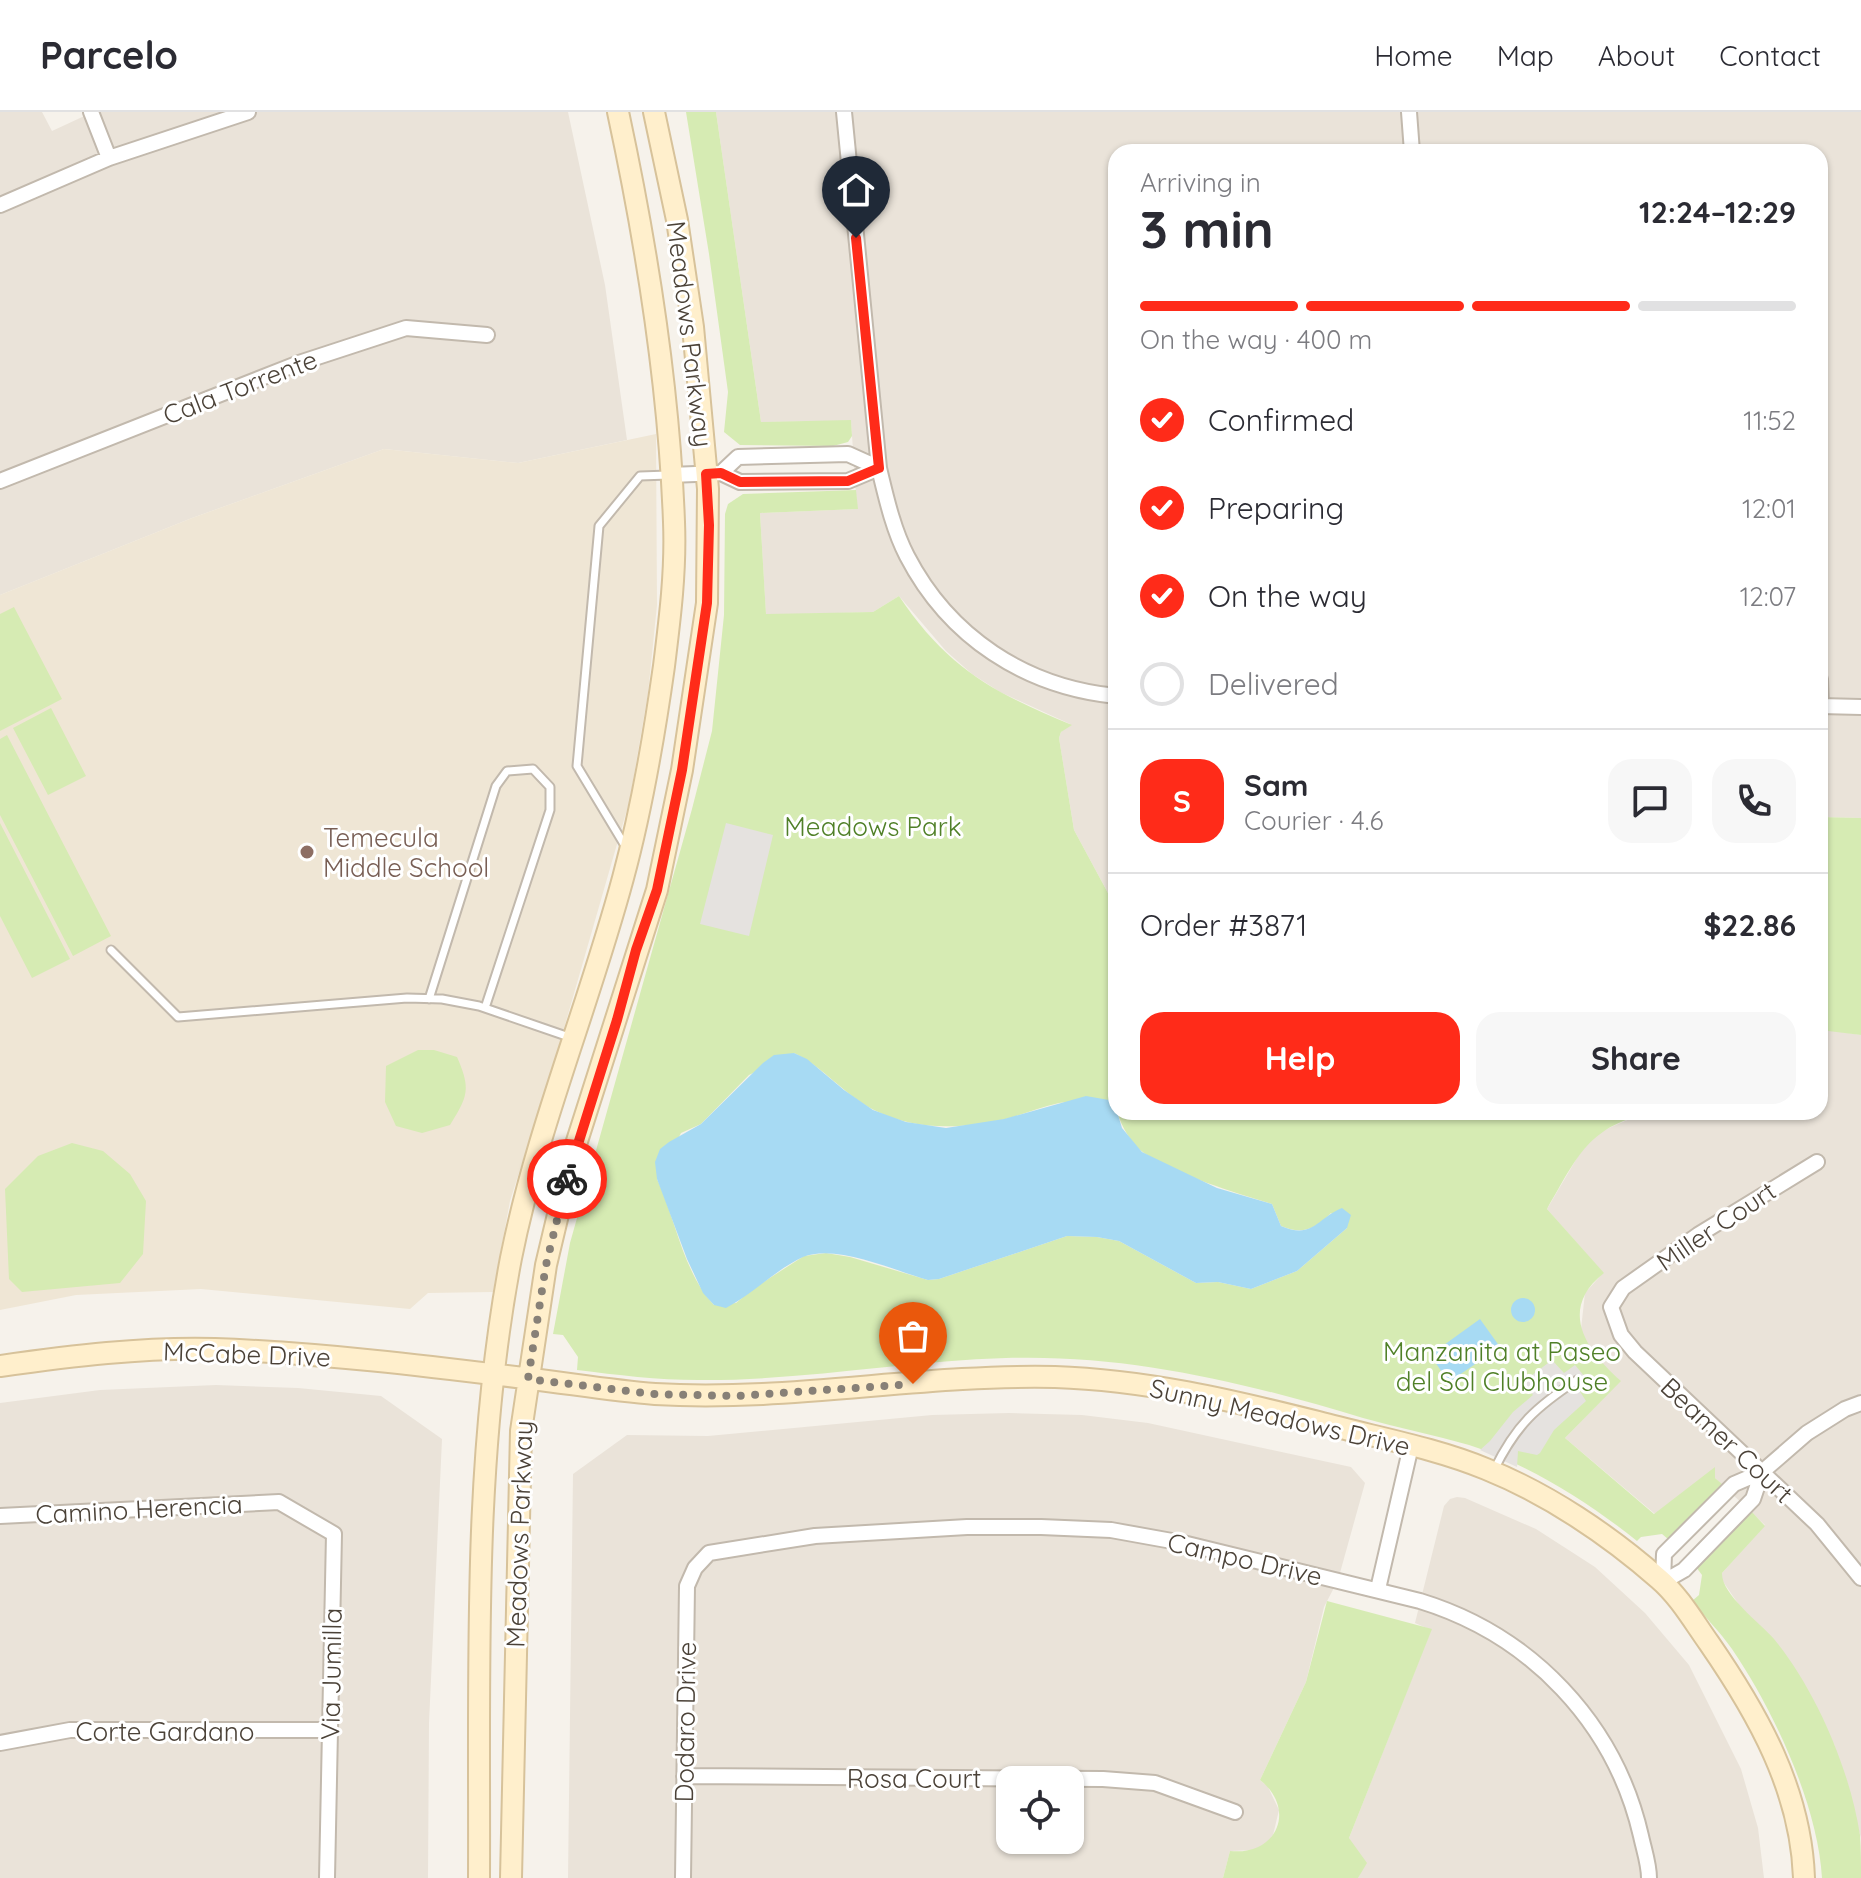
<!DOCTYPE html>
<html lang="en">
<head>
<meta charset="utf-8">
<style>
  :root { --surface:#fff; --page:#f7f7f7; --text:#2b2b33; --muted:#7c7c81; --line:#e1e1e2; --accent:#ff2b19 }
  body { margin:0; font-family:Quicksand,sans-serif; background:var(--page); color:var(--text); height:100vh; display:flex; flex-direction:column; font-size:30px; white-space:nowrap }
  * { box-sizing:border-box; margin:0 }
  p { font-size:26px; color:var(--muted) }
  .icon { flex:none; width:44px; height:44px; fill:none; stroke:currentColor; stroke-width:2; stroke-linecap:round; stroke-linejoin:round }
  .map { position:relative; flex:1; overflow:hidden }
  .panel { position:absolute; left:1108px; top:32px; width:720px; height:976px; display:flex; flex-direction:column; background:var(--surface); border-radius:24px; box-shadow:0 2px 6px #0004 }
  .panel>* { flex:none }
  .tools { position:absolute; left:996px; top:1654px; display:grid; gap:16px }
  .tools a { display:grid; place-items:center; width:88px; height:88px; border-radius:16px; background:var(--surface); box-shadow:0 2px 6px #0004; font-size:40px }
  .pin { position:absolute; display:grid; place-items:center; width:68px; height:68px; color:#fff; margin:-82px -34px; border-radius:50% 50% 50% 0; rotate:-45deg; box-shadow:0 0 8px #0007 }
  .pin .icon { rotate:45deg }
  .courier { position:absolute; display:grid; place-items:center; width:80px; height:80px; margin:-40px; border:6px solid #ff2b19; border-radius:50%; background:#fff; color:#222; box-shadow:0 2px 10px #0007 }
  .summary em { font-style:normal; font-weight:700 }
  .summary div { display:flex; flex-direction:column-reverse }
  .summary { display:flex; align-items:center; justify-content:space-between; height:136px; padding:0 32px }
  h1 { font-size:52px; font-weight:700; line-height:60px }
  .bar { display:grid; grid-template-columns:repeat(4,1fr); gap:12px 8px; align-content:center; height:96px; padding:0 32px }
  .bar i { height:10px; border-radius:6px; background:var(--line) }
  .bar .selected { background:var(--accent) }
  .bar p { grid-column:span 4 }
  .line { display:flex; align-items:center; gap:20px; padding:0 32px; border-top:2px solid var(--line) }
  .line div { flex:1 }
  .round { display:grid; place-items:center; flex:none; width:84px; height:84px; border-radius:24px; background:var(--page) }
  ol { padding:0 32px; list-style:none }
  li { display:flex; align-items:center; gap:24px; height:88px }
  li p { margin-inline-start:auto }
  li .icon { padding:8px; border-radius:50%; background:var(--accent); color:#fff; stroke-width:4 }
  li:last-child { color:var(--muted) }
  li i { width:44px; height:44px; border:4px solid var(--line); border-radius:50% }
  .button { display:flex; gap:16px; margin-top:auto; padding:16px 32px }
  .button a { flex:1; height:92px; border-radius:24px; background:var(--accent); color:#fff; font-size:32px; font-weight:700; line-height:92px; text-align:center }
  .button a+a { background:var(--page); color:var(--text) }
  header { display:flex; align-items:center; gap:48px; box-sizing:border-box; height:112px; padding:0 40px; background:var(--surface); border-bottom:2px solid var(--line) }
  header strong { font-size:38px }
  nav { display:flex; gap:44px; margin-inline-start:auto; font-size:28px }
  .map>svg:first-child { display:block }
  .residential { fill:#eae3d9; fill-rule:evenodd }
  .education { fill:#efe6d5 }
  .green { fill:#d6ebb3 }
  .parking { fill:#e5e2df }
  .water { fill:#a7daf3 }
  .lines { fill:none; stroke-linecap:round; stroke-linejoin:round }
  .lane-casing { stroke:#c2b9ad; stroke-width:11 }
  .street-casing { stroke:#c2b9ad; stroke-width:18 }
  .secondary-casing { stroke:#d7c29a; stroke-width:24 }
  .lane { stroke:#fff; stroke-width:7 }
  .street { stroke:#fff; stroke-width:14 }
  .secondary { stroke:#ffefcc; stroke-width:20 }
  .done { stroke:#878077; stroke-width:8; stroke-dasharray:0 14.4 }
  .route { stroke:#ff2b19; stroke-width:10 }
  .education-dot { fill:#8d6e63; stroke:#fff; stroke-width:3 }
  .labels { text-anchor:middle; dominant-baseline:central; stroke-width:6; stroke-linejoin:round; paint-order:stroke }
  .street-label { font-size:26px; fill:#4b4238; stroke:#fff }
  .park-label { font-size:26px; fill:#508028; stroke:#fff }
  .education-label { font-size:26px; fill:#785e54; stroke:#fff; text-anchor:start }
</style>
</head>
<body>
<header>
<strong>Parcelo</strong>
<nav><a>Home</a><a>Map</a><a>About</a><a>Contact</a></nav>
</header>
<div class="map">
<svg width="1861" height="1766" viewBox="0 0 1861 1766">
  <rect width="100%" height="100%" fill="#f6f2eb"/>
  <!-- residential -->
  <path class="residential" d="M0,0H42L52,19L93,0H568L605,173L627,328L518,351L384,337L192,406L0,483Z
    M716,0H1861V706L1820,705V40H1116V796L1074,718L1059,626L1061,620L1070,612L1000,580L972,562L946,539L899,484L873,500L766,503L760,401L857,397L851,309L761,310Z
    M1823,917L1861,923V1726L1834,1632L1722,1468V1461L1765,1413L1715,1366V1356L1655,1402L1565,1326L1620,1269L1600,1251L1587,1234L1581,1217L1585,1181L1603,1161L1547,1097L1584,1034L1600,1020L1641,1002L1655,1000H1820V918Z
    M216,1273L298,1276L381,1284L442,1327L429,1611L428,1766H0V1291L100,1278Z
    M1009,1301L1082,1303L1148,1311L1351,1355L1365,1371L1338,1468L1324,1495L1306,1570L1260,1668L1268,1675L1279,1698L1273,1723L1265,1733L1254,1738L1230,1739L1223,1766H568L573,1362L627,1323L708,1324L932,1303ZM1010,1668H1070V1728H1010Z
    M1457,1385L1465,1386L1536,1417L1595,1455L1645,1501L1689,1553L1741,1657L1758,1716L1764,1766H1358L1362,1757L1349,1726L1431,1518L1415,1511L1444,1394L1450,1387Z"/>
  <!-- education -->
  <path class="education" d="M656,322L657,493L648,581L630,687L556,944L510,1089L493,1180L428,1181L410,1197L201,1177L76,1183L0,1198V483L192,406L384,337L518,351Z"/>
  <!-- green -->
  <path class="green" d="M686,0H716L761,310L851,308L852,324L848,330L833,334L740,333L724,320L728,280L709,142Z
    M856,378L858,397L760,401L766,502L873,500L899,484C947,556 994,581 1072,613L1061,620L1059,626L1074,718L1116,796V997L1115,993C1097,992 1076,988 1059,991C1041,995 1024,1002 1006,1007C962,1017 915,1019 874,998C844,983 824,955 794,941L749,963L701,1012L681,1021L657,1067C676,1108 683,1160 714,1193L736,1191L754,1176L804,1144L826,1141L850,1145L928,1168L939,1167L1067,1124L1097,1125L1119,1129L1196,1171L1218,1170L1251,1177L1297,1159L1347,1116L1331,1101C1316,1117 1302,1123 1281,1114L1272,1092C1230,1079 1182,1065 1144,1041C1131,1032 1122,1015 1117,1000H1242L1316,1006L1324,1000H1655C1588,1013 1578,1044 1547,1097L1604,1161C1557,1198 1587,1239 1621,1269L1565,1326L1654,1402L1715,1355V1366L1722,1372L1668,1427L1662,1422L1641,1425L1637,1429C1590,1391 1526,1351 1469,1333C1435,1323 1398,1316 1363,1306C1247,1271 1129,1242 1006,1246C904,1249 801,1269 698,1268C658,1268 617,1263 577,1258L578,1245L563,1223L553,1222L570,1131L692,697L712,619L724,503L725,402L728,392L743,382Z
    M14,495L62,587L0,619V502Z
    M51,596L86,664L48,683L13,616Z
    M7,623L111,824L73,844L0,703V627Z
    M1820,705L1861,706V923L1820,918Z
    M0,711L70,847L32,866L0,804Z
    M418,938H434L457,945C471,977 468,984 450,1013L422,1021L396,1014L385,990L386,954Z
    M72,1031L103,1039L130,1062L146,1089L143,1142L120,1171L22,1180L9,1167L5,1077L38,1044Z
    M1751,1399L1765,1414L1722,1461C1721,1482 1760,1511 1774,1527C1816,1578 1850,1658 1860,1723C1861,1737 1861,1752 1861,1766H1822C1818,1693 1773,1597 1732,1537C1720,1520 1705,1505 1692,1489L1699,1483L1702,1463L1696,1455Z
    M1327,1489L1432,1517L1349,1726L1367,1751L1358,1766H1223L1230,1739C1277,1744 1297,1697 1260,1668L1306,1570Z"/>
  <!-- parking -->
  <path class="parking" d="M726,711L773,723L749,824L700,812Z
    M1552,1248L1564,1261L1575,1253L1590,1271L1579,1278L1586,1289L1554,1318L1540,1341L1537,1343L1518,1339L1517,1355L1480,1338L1490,1329L1513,1300L1533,1283L1523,1270Z"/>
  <!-- water -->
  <path class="water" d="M794,941L807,947L844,978L873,998L906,1010L946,1016L1004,1007L1086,984L1109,988L1115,993L1122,1016L1142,1040L1217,1076L1272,1092L1281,1114C1313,1128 1317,1106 1342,1096L1351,1103L1347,1116L1297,1159L1251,1177L1218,1170L1196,1171L1119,1129L1097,1125L1067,1124L939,1167L928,1168C895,1159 836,1131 803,1145C775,1158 753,1182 726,1196L714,1193L703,1181L687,1147L657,1067L655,1050L660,1037L669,1030L701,1012L763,951L774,943Z
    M1511 1198a12 12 0 1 1 24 0a12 12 0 1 1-24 0Z
    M1480,1207L1500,1235L1449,1270L1430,1243Z"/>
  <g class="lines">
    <defs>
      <path id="lane" d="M627,737L577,654L599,414L640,364L668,363
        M111,838L178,905L407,886L442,887L479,894L572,926
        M429,887L496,674L507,659L533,657L550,675V698L485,896
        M1494,1358C1516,1313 1536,1295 1577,1268"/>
      <path id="street" d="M91,0L109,46
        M844,0L879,356C886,385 893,417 907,444C949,525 1025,575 1116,584
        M1409,0L1412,40
        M0,93L109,46L248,0
        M721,361L738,345L848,342L879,356
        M670,363L721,361L740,370L848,369L879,356
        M0,369L299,251L406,216L487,223
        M1820,567L1821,594
        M1820,594L1861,595
        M1817,1050L1698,1123L1623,1176L1611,1195L1621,1223L1635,1240L1817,1412L1861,1466
        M0,1404L279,1390L334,1422L327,1766
        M1663,1470L1664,1442L1734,1372L1762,1360L1807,1321L1845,1297L1861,1291
        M1663,1470L1684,1458L1753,1387L1762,1360
        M1378,1477L1411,1334
        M0,1631L70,1618H330
        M684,1664L1103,1667L1155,1671L1235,1700
        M683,1766L687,1474L695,1456L709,1441L815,1424L967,1415H1041L1111,1418L1183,1431L1420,1489C1531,1523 1615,1611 1641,1724C1644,1738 1649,1752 1649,1766"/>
      <path id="secondary" d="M0,1254C71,1244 143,1235 215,1237C321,1241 427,1254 532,1267C573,1272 614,1279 655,1282C789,1290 921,1262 1055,1265C1145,1268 1231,1288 1318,1310C1373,1325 1433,1335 1486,1357C1548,1382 1609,1423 1659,1467C1679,1484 1694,1510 1709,1531C1758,1602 1801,1678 1804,1766
        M479,1766C480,1560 472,1349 511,1146C537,1016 589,893 623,766C642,696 654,625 664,554C670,506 676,458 674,410C669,271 647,135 618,0
        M511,1766L521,1319L546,1153L571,1048L657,778L682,658L707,491L708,377L693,215L677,108L654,0"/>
    </defs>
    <!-- lane casing -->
    <use href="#lane" class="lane-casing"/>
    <!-- street casing -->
    <use href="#street" class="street-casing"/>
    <!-- secondary casing -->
    <use href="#secondary" class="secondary-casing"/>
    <!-- lane -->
    <use href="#lane" class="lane"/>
    <!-- street -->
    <use href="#street" class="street"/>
    <!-- secondary -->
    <use href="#secondary" class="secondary"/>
  </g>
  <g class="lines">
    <!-- done -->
    <path class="done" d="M567,1067L546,1153L528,1267L653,1282L737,1284L913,1272"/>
    <!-- route -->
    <path class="route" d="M567,1067L617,908L636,838L657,778L682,658L707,491L709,413L706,362L721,361L740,370L848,369L879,356L856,126"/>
  </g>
  <!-- markers -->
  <circle class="education-dot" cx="307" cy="740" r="8"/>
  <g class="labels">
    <!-- street labels -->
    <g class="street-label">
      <text transform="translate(690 222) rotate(83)">Meadows Parkway</text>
      <text transform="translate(240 275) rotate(-21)">Cala Torrente</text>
      <text transform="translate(1716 1114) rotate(-34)">Miller Court</text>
      <text transform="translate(247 1242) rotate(2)">McCabe Drive</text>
      <text transform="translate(1280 1305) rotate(13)">Sunny Meadows Drive</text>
      <text transform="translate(1727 1328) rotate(43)">Beamer Court</text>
      <text transform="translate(139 1397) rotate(-3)">Camino Herencia</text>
      <text transform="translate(519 1422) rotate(-88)">Meadows Parkway</text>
      <text transform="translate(1245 1447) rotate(13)">Campo Drive</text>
      <text transform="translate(331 1562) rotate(-89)">Via Jumilla</text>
      <text transform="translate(685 1610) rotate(-89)">Dodaro Drive</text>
      <text x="165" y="1619">Corte Gardano</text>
      <text x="914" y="1666">Rosa Court</text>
    </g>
    <!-- park labels -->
    <g class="park-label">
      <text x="873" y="714">Meadows Park</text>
      <text x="1502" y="1239">Manzanita at Paseo<tspan x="1502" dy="30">del Sol Clubhouse</tspan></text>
    </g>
    <!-- education labels -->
    <g class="education-label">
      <text x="323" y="725">Temecula<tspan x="323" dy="30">Middle School</tspan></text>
    </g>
  </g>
</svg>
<div class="tools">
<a><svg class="icon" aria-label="locate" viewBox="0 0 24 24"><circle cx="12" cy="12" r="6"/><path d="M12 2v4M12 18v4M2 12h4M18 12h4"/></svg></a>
</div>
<div class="pin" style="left:913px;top:1272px;background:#ea580c"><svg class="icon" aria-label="bag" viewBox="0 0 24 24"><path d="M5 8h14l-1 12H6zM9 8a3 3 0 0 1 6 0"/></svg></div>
<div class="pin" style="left:856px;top:126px;background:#1f2937"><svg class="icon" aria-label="home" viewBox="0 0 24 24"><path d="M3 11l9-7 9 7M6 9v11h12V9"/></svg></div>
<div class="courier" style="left:567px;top:1067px"><svg class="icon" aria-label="bike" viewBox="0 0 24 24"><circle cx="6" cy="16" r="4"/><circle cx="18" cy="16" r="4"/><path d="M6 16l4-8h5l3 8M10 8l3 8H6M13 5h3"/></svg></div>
<section class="panel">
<div class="summary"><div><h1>3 min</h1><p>Arriving in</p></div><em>12:24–12:29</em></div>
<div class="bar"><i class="selected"></i><i class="selected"></i><i class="selected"></i><i></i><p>On the way · 400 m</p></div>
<ol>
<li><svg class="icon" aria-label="check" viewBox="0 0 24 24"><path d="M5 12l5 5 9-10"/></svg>Confirmed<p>11:52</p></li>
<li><svg class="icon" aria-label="check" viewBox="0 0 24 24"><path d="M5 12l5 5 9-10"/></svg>Preparing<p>12:01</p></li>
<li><svg class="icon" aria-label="check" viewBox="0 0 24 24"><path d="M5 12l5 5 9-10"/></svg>On the way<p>12:07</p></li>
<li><i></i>Delivered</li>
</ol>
<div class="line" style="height:144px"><b class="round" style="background:var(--accent);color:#fff">S</b><div><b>Sam</b><p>Courier · 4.6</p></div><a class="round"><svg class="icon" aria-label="chat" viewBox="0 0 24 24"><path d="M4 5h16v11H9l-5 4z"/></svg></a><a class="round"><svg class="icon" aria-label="phone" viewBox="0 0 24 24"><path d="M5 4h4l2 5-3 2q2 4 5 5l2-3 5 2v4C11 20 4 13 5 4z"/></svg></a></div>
<div class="line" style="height:104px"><div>Order #3871</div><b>$22.86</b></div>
<div class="button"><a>Help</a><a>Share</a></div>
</section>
</div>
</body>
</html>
